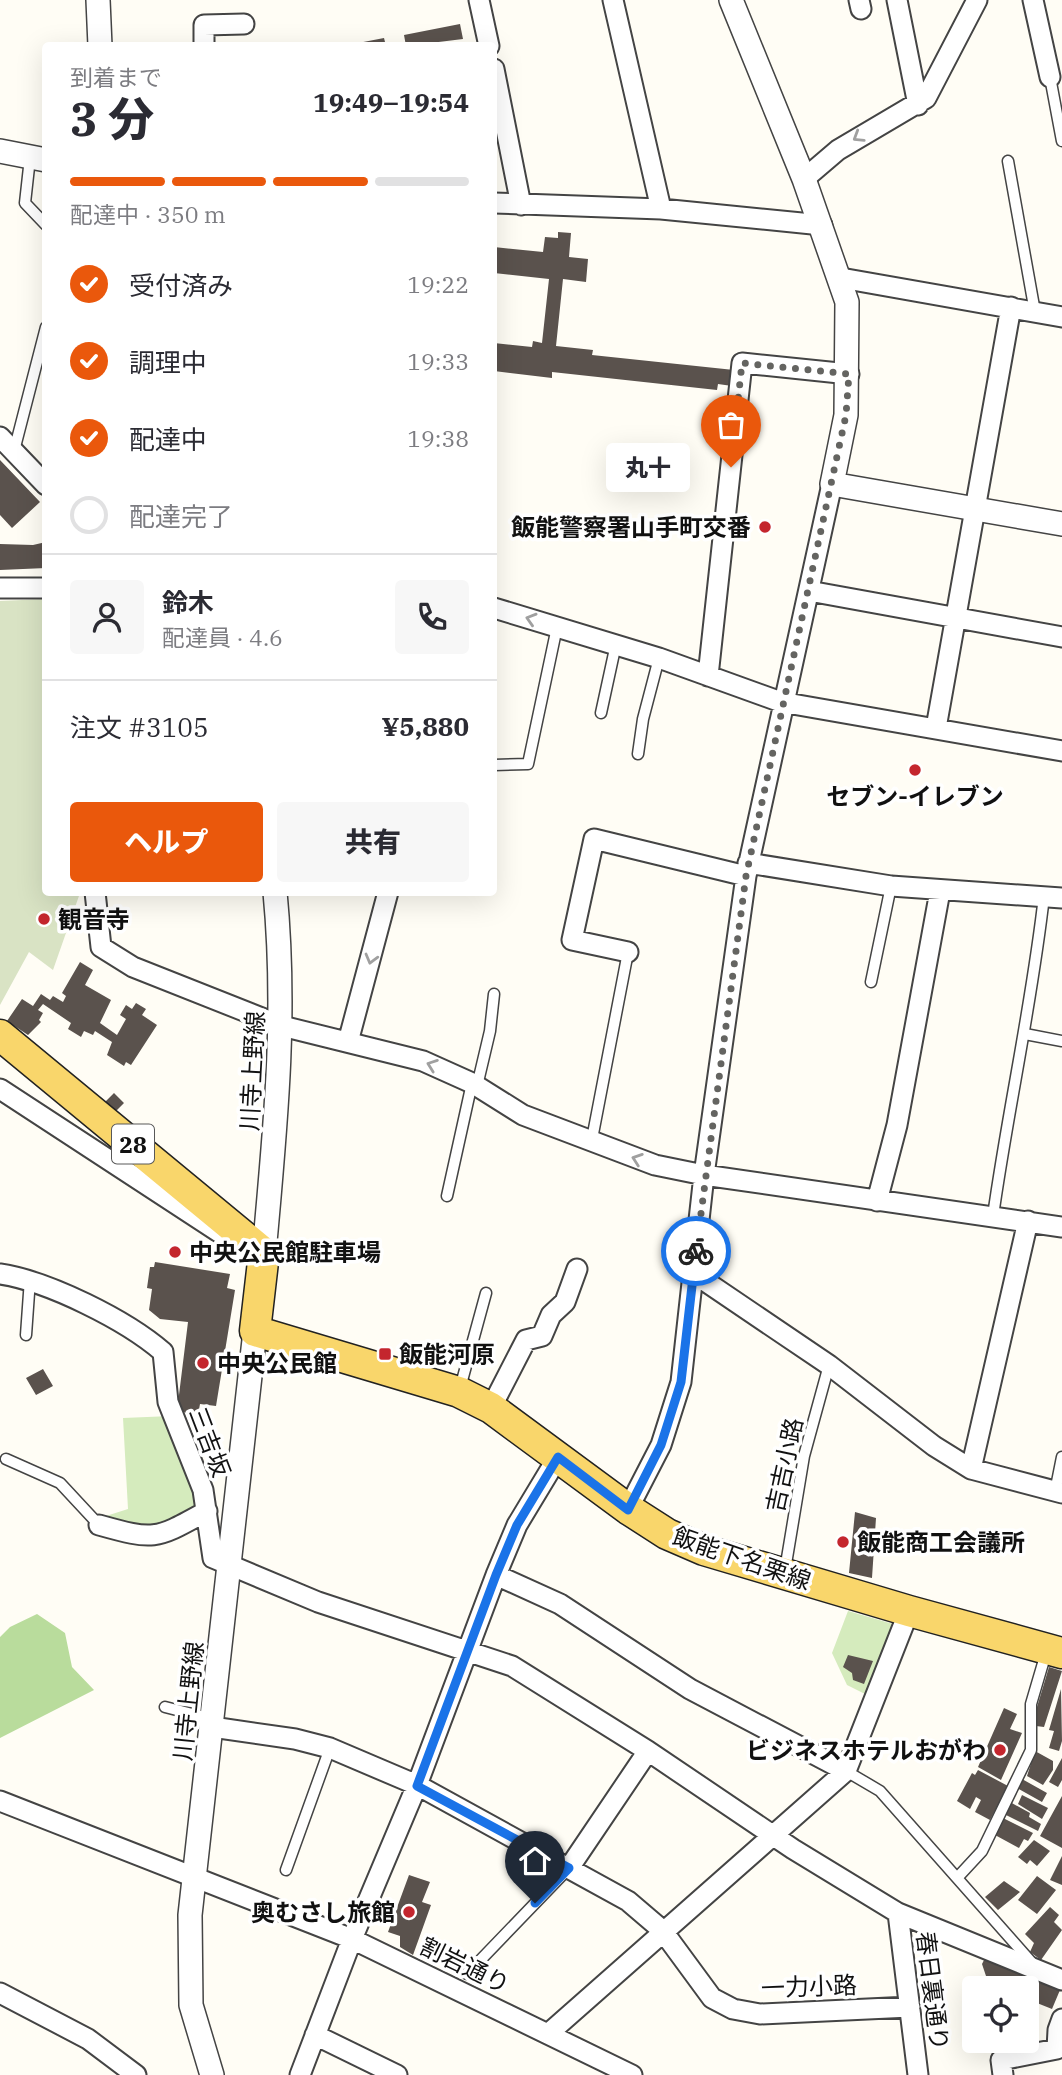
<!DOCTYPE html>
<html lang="ja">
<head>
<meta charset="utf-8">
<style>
  :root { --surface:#fff; --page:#f7f7f7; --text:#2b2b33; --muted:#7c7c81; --line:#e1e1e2; --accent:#ea580c }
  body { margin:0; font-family:"IBM Plex Serif","Noto Sans JP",serif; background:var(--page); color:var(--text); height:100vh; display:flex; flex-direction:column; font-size:26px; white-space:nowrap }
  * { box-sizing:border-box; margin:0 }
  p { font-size:23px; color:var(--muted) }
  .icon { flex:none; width:38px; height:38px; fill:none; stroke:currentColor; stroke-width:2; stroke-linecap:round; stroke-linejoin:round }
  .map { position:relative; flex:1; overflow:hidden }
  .sheet { position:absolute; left:42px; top:42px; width:455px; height:854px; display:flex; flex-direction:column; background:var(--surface); border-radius:7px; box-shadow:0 7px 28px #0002 }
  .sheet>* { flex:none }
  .tools { position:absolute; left:962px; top:1976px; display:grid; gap:14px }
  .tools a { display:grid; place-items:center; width:77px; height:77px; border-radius:7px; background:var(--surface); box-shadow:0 7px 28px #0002; font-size:35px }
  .pin { position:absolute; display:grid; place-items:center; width:60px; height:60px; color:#fff; margin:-72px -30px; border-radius:50% 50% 50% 0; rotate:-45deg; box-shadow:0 0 7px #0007 }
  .pin .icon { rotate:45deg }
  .courier { position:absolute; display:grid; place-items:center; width:70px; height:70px; margin:-35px; border:5px solid #1a73e8; border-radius:50%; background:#fff; color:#222; box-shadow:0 2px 9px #0007 }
  .bubble { position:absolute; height:49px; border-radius:7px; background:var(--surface); box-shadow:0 7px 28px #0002; font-size:23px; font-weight:800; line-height:49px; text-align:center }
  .overview em { font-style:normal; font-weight:800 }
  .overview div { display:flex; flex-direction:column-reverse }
  .overview { display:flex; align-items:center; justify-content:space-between; height:119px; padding:0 28px }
  h1 { font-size:46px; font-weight:800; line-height:52px }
  .bar { display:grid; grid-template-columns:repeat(4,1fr); gap:10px 7px; align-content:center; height:84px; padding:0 28px }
  .bar i { height:9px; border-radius:5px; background:var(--line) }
  .bar .active { background:var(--accent) }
  .bar p { grid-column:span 4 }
  .line { display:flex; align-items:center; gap:18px; padding:0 28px; border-top:2px solid var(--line) }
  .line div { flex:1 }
  .round { display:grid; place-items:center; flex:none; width:74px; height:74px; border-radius:7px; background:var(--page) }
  ol { padding:0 28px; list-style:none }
  li { display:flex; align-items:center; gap:21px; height:77px }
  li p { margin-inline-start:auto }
  li .icon { padding:7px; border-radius:50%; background:var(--accent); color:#fff; stroke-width:4 }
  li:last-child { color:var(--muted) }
  li i { width:38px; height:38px; border:4px solid var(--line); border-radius:50% }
  .cta { display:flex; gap:14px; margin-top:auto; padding:14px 28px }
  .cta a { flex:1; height:80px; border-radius:7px; background:var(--accent); color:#fff; font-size:28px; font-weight:800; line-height:80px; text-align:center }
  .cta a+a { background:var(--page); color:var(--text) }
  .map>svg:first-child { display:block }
  .green { fill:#d5ebbd }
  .forest { fill:#b9dc9c }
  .cemetery { fill:#d9e3c4 }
  .building { fill:#5a524d }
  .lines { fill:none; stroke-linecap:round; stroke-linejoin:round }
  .service-casing { stroke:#444; stroke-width:13 }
  .minor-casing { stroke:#444; stroke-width:23 }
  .tertiary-casing { stroke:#444; stroke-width:26 }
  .primary-casing { stroke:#222; stroke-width:33 }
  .service { stroke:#fff; stroke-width:10 }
  .minor { stroke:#fff; stroke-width:19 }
  .tertiary { stroke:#fff; stroke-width:23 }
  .primary { stroke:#f9d66b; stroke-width:30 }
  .oneway { stroke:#a0a0a0 }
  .done { stroke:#646461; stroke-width:7; stroke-dasharray:0 12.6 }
  .route { stroke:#1a73e8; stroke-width:9 }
  .poi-dot { fill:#c4262e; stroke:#fff; stroke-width:2.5 }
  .labels { text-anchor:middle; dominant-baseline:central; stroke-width:7; stroke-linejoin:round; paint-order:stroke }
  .shield { fill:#fff; stroke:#585858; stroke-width:2 }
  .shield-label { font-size:23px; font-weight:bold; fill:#111 }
  .poi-label { font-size:24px; font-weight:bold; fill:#111; stroke:#fff; text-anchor:start }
  .street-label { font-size:24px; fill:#111; stroke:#fff }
</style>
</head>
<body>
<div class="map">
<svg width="1062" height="2075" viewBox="0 0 1062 2075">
  <rect width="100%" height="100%" fill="#fffdf5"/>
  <!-- green -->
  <path class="green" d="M171,1416L201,1504L161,1530L125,1525L106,1516L128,1509L123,1418Z
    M848,1611L893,1624L884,1660L869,1696L847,1685L832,1653Z"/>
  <!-- forest -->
  <path class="forest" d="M37,1614L65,1633L72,1667L94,1690L0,1738V1637L10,1627Z"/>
  <!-- cemetery -->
  <path class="cemetery" d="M45,599L46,892L80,893L53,970L29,952L0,1005V601Z"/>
  <!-- building -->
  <path class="building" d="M460,24L463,39L406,46L404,35Z
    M384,38L386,46H353V44Z
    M558,232L571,233L569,257L588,259L586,282L563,279L556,346L593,350L592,355L734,370L732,386L718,384L717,390L552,372V378L494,371V343L532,347L533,341L542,343L549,279L494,273V247L543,252L545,237L558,238Z
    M0,460L40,502L12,528L0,515Z
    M46,542V568L0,570V544L33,545Z
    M80,962L93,970L85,985L111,1000L100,1023L117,1035L126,1019L120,1015L126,1005L132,1009L136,1003L146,1009L142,1015L157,1025L131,1065L126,1062L124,1066L107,1055L112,1042L95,1031L93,1035L84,1031L81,1037L68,1029L71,1023L43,1004L38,1010L43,1013L39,1020L41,1022L28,1035L7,1021L22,999L33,1006L41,994L50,1000L53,996L63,1002L66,996L62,993Z
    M114,1093L124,1103L114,1113L104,1103Z
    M155,1262L230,1274L227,1288L235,1290L216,1406L200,1404L198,1415L177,1411L188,1322L160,1319L149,1310L152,1289L147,1288L150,1267H154Z
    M43,1369L53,1386L36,1395L26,1378Z
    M855,1512L876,1518L872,1578L849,1573Z
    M848,1655L873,1661L864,1684L853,1680L852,1673L843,1667Z
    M1049,1667L1062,1671L1044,1727L1036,1726L1037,1707Z
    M1061,1689L1062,1741L1059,1751L1049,1748L1054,1731L1049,1730Z
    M1004,1708L1017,1714L1010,1729L1022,1733L1001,1780L978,1767Z
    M1035,1751L1053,1761V1770L1043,1785L1027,1776Z
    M1062,1758V1780L1058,1787L1049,1782Z
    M978,1770L1008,1786L990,1820L975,1812L981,1800L976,1797L970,1809L957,1801L972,1773L975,1775Z
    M1022,1779L1047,1793L1042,1802L1017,1788Z
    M1022,1795L1048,1808L1042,1819L1018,1804Z
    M1062,1796V1848L1040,1836Z
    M1010,1802L1030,1813L1029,1817L1041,1824L1038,1831L1004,1814Z
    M1003,1818L1033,1833L1028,1841L1024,1839L1019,1848L995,1835Z
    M1034,1840L1050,1851L1037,1866L1030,1860L1027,1864L1018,1857Z
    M1062,1856V1885L1050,1880Z
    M409,1875L430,1882L422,1902L431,1905L413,1955L400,1947V1936L388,1932Z
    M1037,1876L1056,1890L1037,1914L1018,1900Z
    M1004,1881L1020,1892L998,1910L985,1897Z
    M1050,1907L1059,1915L1054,1922L1062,1930L1041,1960L1030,1952L1034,1943L1025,1934Z
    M985,1958L1027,1974L1022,1988H990L982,1964Z
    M1031,1978L1060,1990L1052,2009L1027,1999Z"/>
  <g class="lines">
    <defs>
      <path id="service" d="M1050,77L1062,141
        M30,158L25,203L46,225
        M1008,161L1035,312
        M14,451L46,327
        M601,713L616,644
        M638,754L643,719L659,658
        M494,765L528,764L557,627
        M871,982L891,886
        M1025,1034L1062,1041
        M477,1086L490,1031L494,994
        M592,1139L628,952
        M447,1196L472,1083
        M993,1216C1008,1109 1032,1004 1044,896
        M26,1335L30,1279
        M460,1388L486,1293
        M6,1459L60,1483L99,1525
        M1055,1492L1062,1457
        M785,1570L804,1456L829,1365
        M165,1707L212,1719
        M846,1771L880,1791L1033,1964
        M286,1870L330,1748
        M957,1878L982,1851L1031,1750V1704L1046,1653
        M467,1974L569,1868"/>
      <path id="minor" d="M479,0L489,46
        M613,0L661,209
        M859,0L861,9
        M897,0L918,105
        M1033,0L1050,77
        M204,46V25L244,24
        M494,69L521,205
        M804,179L838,150L926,98L977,0
        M494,203L661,209L822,225
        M841,278L1062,317
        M0,437L46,485
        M0,588H46
        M809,591L1062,637
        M494,608L659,658L781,702L1062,751
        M708,676L742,363L849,374
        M936,728L1011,307
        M748,863L891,886L1062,898
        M95,892L101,947L133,967L282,1026L423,1061L472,1083L523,1115L655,1165L704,1175L1062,1227
        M628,952L572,940L594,839L746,876
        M348,1042L388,892
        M0,1089L222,1234
        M877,1201L897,1125L940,891
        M693,1273L829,1365L934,1446L971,1469L1062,1493
        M0,1274C48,1281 126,1320 163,1352L168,1402L203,1490L213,1558L318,1602L512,1666L648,1751L793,1849L898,1913L1062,1980
        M491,1408L526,1340L542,1336L551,1315L565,1302L577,1269
        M971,1469L1028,1221
        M628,1509L661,1445L681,1382L704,1175L746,876L832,484
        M99,1525C156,1541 156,1539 207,1511
        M496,1575L560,1604L690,1689L846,1771
        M212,1727L295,1739L330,1748L417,1785L628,1901L662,1930L712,1998L733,2009L760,2014L910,2007
        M0,1801L352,1939L632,2075
        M569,1868L648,1751
        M898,1913L918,2075
        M0,1993L88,2039L136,2075
        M549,2033L846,1771L909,1611
        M315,2035L397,2075
        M300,2075L352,1939L417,1785L496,1575L517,1525L558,1457
        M1003,2075L1001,2060L1057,2049L1058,2030L1062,2019"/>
      <path id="tertiary" d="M98,0L100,46
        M731,0L804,179L847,302L846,415L832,484L1062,524
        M0,151L46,160
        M264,1253C275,1130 287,1017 275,892
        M212,2075L191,2005L190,1915L255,1331"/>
      <path id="primary" d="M0,1035L264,1253L255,1331L459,1392L491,1408L628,1509L667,1534L704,1550L909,1611L1062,1653"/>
    </defs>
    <!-- service casing -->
    <use href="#service" class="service-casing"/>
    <!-- minor casing -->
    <use href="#minor" class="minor-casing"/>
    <!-- tertiary casing -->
    <use href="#tertiary" class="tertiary-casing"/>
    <!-- primary casing -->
    <use href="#primary" class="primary-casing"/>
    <!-- service -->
    <use href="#service" class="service"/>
    <!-- minor -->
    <use href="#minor" class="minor"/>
    <!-- tertiary -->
    <use href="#tertiary" class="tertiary"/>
    <!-- primary -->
    <use href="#primary" class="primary"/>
  </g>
  <!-- one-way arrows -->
  <defs><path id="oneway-chevron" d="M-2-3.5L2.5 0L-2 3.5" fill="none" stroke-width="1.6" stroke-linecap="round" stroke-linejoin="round" transform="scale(1.75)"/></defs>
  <g class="oneway">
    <use href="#oneway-chevron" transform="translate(858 137) rotate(148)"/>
    <use href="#oneway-chevron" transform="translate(531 619) rotate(-163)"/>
    <use href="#oneway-chevron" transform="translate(371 959) rotate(105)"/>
    <use href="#oneway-chevron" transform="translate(432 1065) rotate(-160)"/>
    <use href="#oneway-chevron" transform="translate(637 1159) rotate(-161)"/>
  </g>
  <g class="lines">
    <!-- done -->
    <path class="done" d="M696,1251L746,876L836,461L846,415L849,374L742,363L731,467"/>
    <!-- route -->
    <path class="route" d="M535,1903L569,1868L417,1786L496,1575L517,1525L558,1457L628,1510L661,1445L681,1382L696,1251"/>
  </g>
  <!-- markers -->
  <g class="poi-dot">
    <circle cx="765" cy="527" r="7"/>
    <circle cx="915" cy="770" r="7"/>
    <circle cx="44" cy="919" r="7"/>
    <circle cx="175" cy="1252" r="7"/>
    <rect x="378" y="1347" width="14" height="14" rx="3.5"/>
    <circle cx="203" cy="1363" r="7"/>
    <circle cx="843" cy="1542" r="7"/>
    <circle cx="1000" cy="1750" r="7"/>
    <circle cx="409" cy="1912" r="7"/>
  </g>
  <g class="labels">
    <!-- shield labels -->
    <rect class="shield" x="112" y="1124.5" width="42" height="39" rx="5"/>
    <g class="shield-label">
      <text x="133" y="1144">28</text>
    </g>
    <!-- poi labels -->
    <g class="poi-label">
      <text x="751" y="527" text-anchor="end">飯能警察署山手町交番</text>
      <text x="915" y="796" text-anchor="middle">セブン-イレブン</text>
      <text x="58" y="919">観音寺</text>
      <text x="189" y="1252">中央公民館駐車場</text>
      <text x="399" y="1354">飯能河原</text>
      <text x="217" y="1363">中央公民館</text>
      <text x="857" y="1542">飯能商工会議所</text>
      <text x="986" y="1750" text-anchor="end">ビジネスホテルおがわ</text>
      <text x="395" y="1912" text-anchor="end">奥むさし旅館</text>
    </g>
    <!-- street labels -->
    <g class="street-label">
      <text transform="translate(252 1071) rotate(-87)">川寺上野線</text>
      <text transform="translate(210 1442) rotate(69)">三吉坂</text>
      <text transform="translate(784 1465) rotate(-78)">吉吉小路</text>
      <text transform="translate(742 1558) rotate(19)">飯能下名栗線</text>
      <text transform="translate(188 1701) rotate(-84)">川寺上野線</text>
      <text transform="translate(465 1965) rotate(26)">割岩通り</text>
      <text transform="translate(809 1986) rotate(-2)">一力小路</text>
      <text transform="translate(933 1991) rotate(83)">春日裏通り</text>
    </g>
  </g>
</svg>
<div class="tools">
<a><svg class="icon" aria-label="locate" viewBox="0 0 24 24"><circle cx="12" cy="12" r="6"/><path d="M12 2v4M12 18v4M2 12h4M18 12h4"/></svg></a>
</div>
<div class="pin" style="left:731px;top:467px;background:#ea580c"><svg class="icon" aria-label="bag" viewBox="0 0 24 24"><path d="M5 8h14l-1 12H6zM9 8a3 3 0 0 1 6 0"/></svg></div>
<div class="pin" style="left:535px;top:1903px;background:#1f2937"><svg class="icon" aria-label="home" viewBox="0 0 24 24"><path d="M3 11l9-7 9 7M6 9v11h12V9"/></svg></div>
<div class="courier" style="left:696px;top:1251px"><svg class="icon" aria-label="bike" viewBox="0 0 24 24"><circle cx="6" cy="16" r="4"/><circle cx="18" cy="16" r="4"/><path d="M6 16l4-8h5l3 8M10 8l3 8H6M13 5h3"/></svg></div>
<div class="bubble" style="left:606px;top:443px;width:84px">丸十</div>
<section class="sheet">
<div class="overview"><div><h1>3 分</h1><p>到着まで</p></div><em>19:49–19:54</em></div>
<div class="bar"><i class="active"></i><i class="active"></i><i class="active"></i><i></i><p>配達中 · 350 m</p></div>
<ol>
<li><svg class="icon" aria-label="check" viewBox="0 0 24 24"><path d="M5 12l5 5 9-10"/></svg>受付済み<p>19:22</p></li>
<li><svg class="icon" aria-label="check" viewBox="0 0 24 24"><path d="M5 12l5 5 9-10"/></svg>調理中<p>19:33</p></li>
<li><svg class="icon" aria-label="check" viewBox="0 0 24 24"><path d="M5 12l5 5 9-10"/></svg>配達中<p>19:38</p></li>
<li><i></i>配達完了</li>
</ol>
<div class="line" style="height:126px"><a class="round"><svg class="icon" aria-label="person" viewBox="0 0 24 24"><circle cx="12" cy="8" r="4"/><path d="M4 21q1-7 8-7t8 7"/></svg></a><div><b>鈴木</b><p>配達員 · 4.6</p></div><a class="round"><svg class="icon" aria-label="phone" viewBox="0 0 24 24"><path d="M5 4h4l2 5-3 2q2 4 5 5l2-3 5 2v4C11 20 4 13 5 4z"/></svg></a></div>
<div class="line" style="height:91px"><div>注文 #3105</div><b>¥5,880</b></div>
<div class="cta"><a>ヘルプ</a><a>共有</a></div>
</section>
</div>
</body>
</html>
